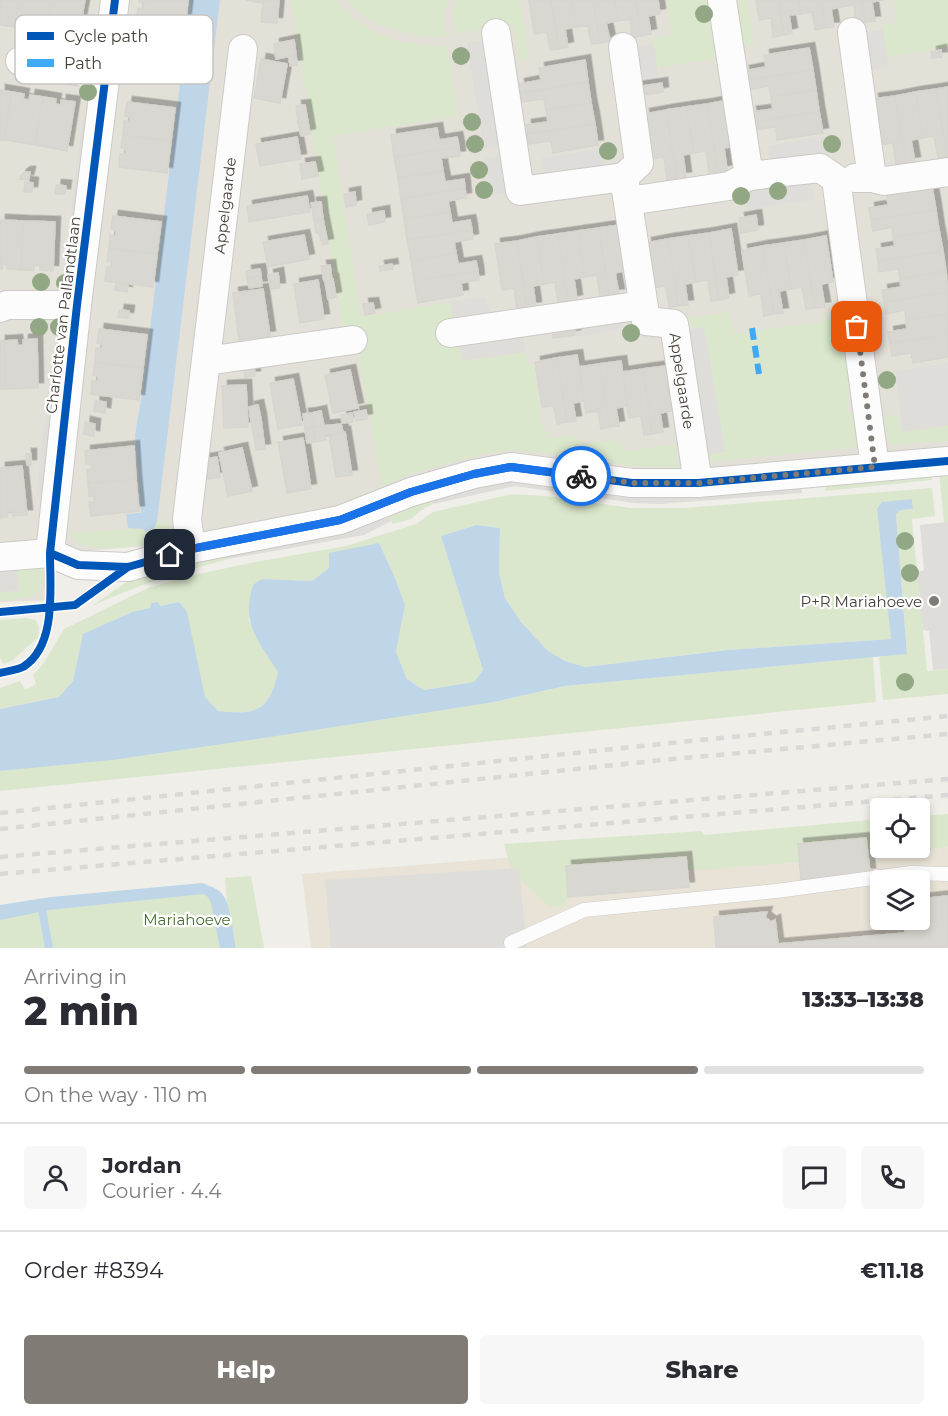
<!DOCTYPE html>
<html lang="en">
<head>
<meta charset="utf-8">
<style>
  :root { --surface:#fff; --page:#f7f7f7; --text:#2b2b33; --muted:#7c7c81; --line:#e1e1e2; --accent:#807c75 }
  body { margin:0; font-family:Montserrat,sans-serif; background:var(--page); color:var(--text); height:100vh; display:flex; flex-direction:column; font-size:22px; white-space:nowrap }
  * { box-sizing:border-box; margin:0 }
  p { font-size:20px; color:var(--muted) }
  .icon { flex:none; width:33px; height:33px; fill:none; stroke:currentColor; stroke-width:2; stroke-linecap:round; stroke-linejoin:round }
  .map { position:relative; height:948px; overflow:hidden }
  .sheet { display:flex; flex-direction:column; background:var(--surface); flex:1 }
  .sheet>* { flex:none }
  .tools { position:absolute; left:870px; top:798px; display:grid; gap:12px }
  .tools a { display:grid; place-items:center; width:60px; height:60px; border-radius:6px; background:var(--surface); box-shadow:0 3px 9px #0003; font-size:30px }
  .pin { position:absolute; display:grid; place-items:center; width:51px; height:51px; color:#fff; margin:-26px; border-radius:12px; box-shadow:0 3px 9px #0006 }
  .courier { position:absolute; display:grid; place-items:center; width:60px; height:60px; margin:-30px; border:4px solid #1a73e8; border-radius:50%; background:#fff; color:#222; box-shadow:0 2px 8px #0007 }
  .summary em { font-style:normal; font-weight:800 }
  .summary div { display:flex; flex-direction:column-reverse }
  .summary { display:flex; align-items:center; justify-content:space-between; height:102px; padding:0 24px }
  h1 { font-size:39px; font-weight:800; line-height:45px }
  .bar { display:grid; grid-template-columns:repeat(4,1fr); gap:9px 6px; align-content:center; height:72px; padding:0 24px }
  .bar i { height:8px; border-radius:4px; background:var(--line) }
  .bar .selected { background:var(--accent) }
  .bar p { grid-column:span 4 }
  .line { display:flex; align-items:center; gap:15px; padding:0 24px; border-top:2px solid var(--line) }
  .line div { flex:1 }
  .round { display:grid; place-items:center; flex:none; width:63px; height:63px; border-radius:6px; background:var(--page) }
  .button { display:flex; gap:12px; margin-top:auto; padding:12px 24px }
  .button a { flex:1; height:69px; border-radius:6px; background:var(--accent); color:#fff; font-size:24px; font-weight:800; line-height:69px; text-align:center }
  .button a+a { background:var(--page); color:var(--text) }
  .map>svg:first-child { display:block }
  .residential { fill:#e3e0d8 }
  .commercial { fill:#e9e3d7; fill-rule:evenodd }
  .green { fill:#dbe7cc }
  .parking { fill:#deddd9 }
  .water { fill:#bfd6e8 }
  .lines { fill:none; stroke-linecap:round; stroke-linejoin:round }
  .stream { stroke:#bfd6e8; stroke-width:8 }
  .building { fill:#d9d7d2; stroke:#d7d5cf; stroke-width:1.5; filter:url(#shadow) }
  .service-casing { stroke:#cbcac6; stroke-width:15 }
  .minor-casing { stroke:#cbcac6; stroke-width:30 }
  .service { stroke:#fdfcfc; stroke-width:14 }
  .minor { stroke:#fdfcfc; stroke-width:28 }
  .rail { stroke:#d9d9d8; stroke-width:4.5; stroke-dasharray:8 8; stroke-linecap:butt }
  .quiet { stroke:#3fa9f5; stroke-width:6; stroke-dasharray:12 6; stroke-linecap:butt }
  .cycleway-casing { stroke:#fff; stroke-width:11 }
  .cycleway { stroke:#0057b8; stroke-width:8 }
  .tree { fill:#92a884 }
  .done { stroke:#807c75; stroke-width:6; stroke-dasharray:0 10.8 }
  .route { stroke:#1a73e8; stroke-width:8 }
  .poi-dot { fill:#807c75; stroke:#fff; stroke-width:2 }
  .labels { text-anchor:middle; dominant-baseline:central; stroke-width:4.5; stroke-linejoin:round; paint-order:stroke }
  .street-label { font-size:15px; fill:#443f37; stroke:#fff }
  .poi-label { font-size:15px; fill:#443f37; stroke:#fff; text-anchor:end }
  .park-label { font-size:15px; fill:#466e31; stroke:#fff }
  .key { fill:#fff; stroke:#c7c5c3; stroke-width:1.5 }
  .key-label { font-size:16px; fill:#443f37 }
</style>
</head>
<body>
<div class="map">
<svg width="948" height="948" viewBox="0 0 948 948">
  <defs>
    <filter id="shadow"><feDropShadow dx="5.5" dy="-5.5" stdDeviation="0" flood-color="#0004"/></filter>
  </defs>
  <rect width="100%" height="100%" fill="#efeee9"/>
  <!-- residential -->
  <path class="residential" d="M0,0H948V456L700,479L489,460L338,514L167,544L52,554L54,600L0,602Z"/>
  <!-- commercial -->
  <path class="commercial" d="M948,822V948H311L302,874L880,828V848H920ZM880,880H920V920H880Z"/>
  <!-- green -->
  <path class="green" d="M291,0H335C367,36 400,45 447,46L458,116L333,136L361,317L450,302L462,361L525,352L528,365L533,364L543,430H547L548,438L569,435L577,438L581,445L612,440L621,443L624,451L675,444L679,468L631,466L540,452L511,450L484,454L410,474L382,487L357,349L343,332Z
    M347,0H447L445,11V37C407,36 373,29 347,0Z
    M456,0H520L529,58L519,59L513,25L454,34L453,10Z
    M666,0H714L721,58L657,68L653,39L672,35Z
    M732,0H747L754,45L739,47Z
    M894,0H948V47L887,57L882,25L897,22Z
    M730,312L734,334L843,318L855,390L846,391L848,411L858,410L861,447L708,462L706,454L724,452L704,328L685,330L683,319Z
    M897,414L903,432L948,425V441L891,445L882,426L885,417Z
    M948,471V522H944L939,472Z
    M931,473L932,480L826,491L825,483Z
    M932,488L935,516L912,519L927,671L948,669V694L883,700L879,657L907,653L896,514L901,510L913,509L912,499L877,509L892,639L728,650L585,667L565,661L548,651L521,622L505,598L499,573L500,528L476,525L441,536L483,670L475,682L424,690L407,679L396,652L405,605L393,573L379,543L329,568L312,581L262,579L249,620L264,650L278,672C269,713 257,714 218,711L205,698L179,602L132,612L84,634L73,681L59,697L0,709V688L20,681L25,690L36,684L33,675L43,664L64,629L148,588L190,576L250,563L346,546L416,524L433,512L512,494L546,496L631,508H685Z
    M431,496L433,504L423,509L411,519L393,524L386,514Z
    M157,521L169,522C169,524 170,529 169,531C162,550 84,553 72,539L71,533L155,527Z
    M225,552L228,559C180,572 137,585 92,606L128,581L184,561Z
    M43,566C47,601 28,597 0,601V592L19,591L17,568Z
    M26,618L36,620L39,627L38,637L13,660L3,664L0,657V620Z
    M873,657L876,702L0,791V771L494,702L565,686Z
    M948,814V847L868,855L866,838L798,844L800,862L687,871L686,857L566,866L568,897L564,907H554L546,904L512,872L504,844L702,831L703,835L880,819V848H920V816Z
    M251,876L264,948H236L227,903L225,878Z
    M199,887L220,900L229,948H0V914Z"/>
  <!-- parking -->
  <path class="parking" d="M883,30L888,67L868,71L862,33Z
    M487,40L504,146L484,149L467,43Z
    M654,44L659,81L639,84L633,48Z
    M91,114L73,261L66,253L82,121Z
    M826,136L829,156L771,166L768,146Z
    M602,149L605,169L545,178L542,158Z
    M505,155L511,192L491,195L485,158Z
    M810,179L814,199L747,210L744,190Z
    M485,297L490,317L523,333L525,352L462,361L450,302Z
    M628,316L617,330L576,337L574,325Z
    M704,327L725,452L706,454L685,330Z
    M64,334L43,503L36,495L55,340Z
    M948,363V425L902,432L896,371Z
    M502,479L801,484L802,493L660,504L634,503L515,486L433,504L431,496Z
    M386,514L391,521L364,535L228,559L225,552Z
    M948,522V669L933,670L929,631L923,630L917,572L924,570L920,525Z
    M17,568L19,591L0,592V569Z
    M519,868L527,948H331L325,880Z"/>
  <!-- water -->
  <path class="water" d="M190,0H220L157,521L155,527L145,532L144,529L128,528L126,514L141,513L135,435L143,387Z
    M912,499L913,509L901,510L896,514L907,654L565,686L494,702L250,740L112,760L0,771V709L59,697L73,681L83,634L132,612L150,608L151,603L158,602L160,606L179,602L187,612L205,697L218,711C256,715 269,712 278,672C258,641 241,623 253,585L262,579L312,581L329,568V553L379,543L393,573L405,605L396,652L407,679L424,690L474,682L483,670L441,536L476,525L500,528L499,573L505,598L521,622L548,651L565,661L585,667L728,650L891,639L877,509L882,502Z
    M202,883C209,886 218,888 223,895C231,906 233,934 236,948H220L211,903L208,897L203,894L49,910L0,920V905L51,897Z"/>
  <g class="lines">
    <!-- stream -->
    <path class="stream" d="M42,909L49,948"/>
  </g>
  <!-- building -->
  <path class="building" d="M0,0H19L15,27L1,25Z
    M19,0H51L46,32L33,30L34,25L28,24V29L15,27Z
    M51,0H85L78,37L65,35L66,30L60,29L59,34L46,32Z
    M139,0H188L185,27L137,21L138,8L143,9L144,3L139,2Z
    M246,0H279L277,23L261,22L263,3Z
    M529,0H551L559,49L550,50L547,32L534,34Z
    M551,0H572L576,27L565,29L568,47L559,49Z
    M572,0H593L600,43L591,44L588,26L576,27Z
    M593,0H615L618,21L606,23L610,41L600,43Z
    M615,0H636L641,36L632,38L630,19L618,21Z
    M636,0H658L660,14L648,16L651,34L641,36Z
    M756,0H778L784,35L773,37L771,18L759,20Z
    M778,0H799L801,14L789,15L792,33L784,35Z
    M799,0H821L825,28L815,30L812,12L801,14Z
    M821,0H841L842,7L831,9L834,27L825,28Z
    M841,0H862L866,22L856,24L854,5L842,7Z
    M862,0H884L872,2L875,21L866,22Z
    M294,40L296,55L276,59L274,44Z
    M809,48L813,70L746,80L744,71L766,67L764,55Z
    M941,50L942,57L932,58L931,52Z
    M296,55L297,65L290,66L289,57Z
    M261,59L287,64L280,103L254,98Z
    M585,60L588,82L521,93L519,84L541,80L539,68Z
    M813,70L816,90L771,97L769,86L747,90L746,80Z
    M588,82L591,103L546,110L544,99L522,102L521,93Z
    M662,83L663,92L637,96L635,87Z
    M948,87V157H947L936,89Z
    M936,89L947,157L938,158L934,136L923,138L916,92Z
    M0,90L12,92L4,140H0Z
    M816,90L819,111L753,122L751,112L773,109L771,97Z
    M12,92L24,94L23,99L29,100L30,95L43,97L35,145L4,140Z
    M916,92L923,138L911,140L915,162L906,163L895,96Z
    M895,96L906,163L896,165L893,143L880,145L873,99Z
    M43,97L56,99L55,104L61,105V100L75,102L67,151L35,145Z
    M729,100L736,146L724,148L727,170L718,172L707,104Z
    M127,102L175,108L171,141L123,135L124,121L130,122V117L125,116Z
    M591,103L595,124L527,134L526,125L548,122L546,110Z
    M707,104L718,172L709,173L706,151L694,153L686,107Z
    M305,105L308,122L298,123L296,106Z
    M686,107L694,153L683,155L686,177L677,178L666,110Z
    M666,110L677,178L667,180L664,157L652,159L644,114Z
    M819,111L823,133L777,140L776,127L754,130L753,122Z
    M308,122L310,134L301,136L298,123Z
    M595,124L598,145L553,153L551,141L529,144L527,134Z
    M437,128L439,140L457,137L459,147L394,157L391,135Z
    M123,135L171,141L167,173L119,167L120,154H126V149L121,148Z
    M297,137L301,159L260,166L256,144Z
    M459,147L460,156L441,158L443,171L398,178L394,157Z
    M315,162L318,176L302,179L300,164Z
    M443,171L445,182L464,179L465,188L401,199L398,178Z
    M25,172H30L28,180L20,179L21,175Z
    M25,182L33,183L32,192H24Z
    M56,185L66,186L65,194H55Z
    M932,187L936,210L871,220L869,208L888,205L887,194Z
    M465,188L466,198L448,201L450,212L404,219L401,199Z
    M355,192L356,205L346,207L344,194Z
    M307,196L310,212L249,222L247,206Z
    M321,202L323,219L314,220L311,203Z
    M936,210L939,230L893,237L892,227L873,231L871,220Z
    M384,211L385,222L369,225L367,214Z
    M450,212L452,223L470,220L472,230L407,240L404,219Z
    M756,215L758,230L741,233L739,218Z
    M113,216L161,222L157,254L109,248L110,235L116,236V230L111,229Z
    M323,219L328,244L322,245L319,232L316,233L314,220Z
    M0,220L23,221L21,270L7,269V264H2V269H0Z
    M23,221L55,222L53,271L40,270V265H34V270H21Z
    M620,225L627,270L615,273L619,294L609,295L599,228Z
    M599,228L609,295L600,297L597,275L585,277L578,231Z
    M731,229L738,275L726,277L729,298L719,300L709,233Z
    M472,230L473,239L454,242L456,253L411,261L407,240Z
    M939,230L943,251L878,261L876,249L895,246L893,237Z
    M578,231L585,277L574,279L577,300L568,302L558,234Z
    M709,233L719,300L711,301L708,280L696,282L688,236Z
    M558,234L568,302L558,304L555,282L544,284L537,237Z
    M304,235L309,259L268,267L263,242Z
    M688,236L696,282L685,284L688,305L678,306L668,239Z
    M826,236L833,282L821,284L825,307L815,308L804,240Z
    M537,237L544,284L533,286L536,307L527,308L517,241Z
    M668,239L678,306L669,308L666,286L653,288L646,243Z
    M804,240L815,308L806,309L802,287L791,289L784,243Z
    M517,241L527,308L517,310L514,288L502,290L495,244Z
    M784,243L791,289L779,291L783,313L774,314L763,246Z
    M763,246L774,314L764,316L761,294L749,296L742,250Z
    M109,248L157,254L153,287L105,281L107,267L112,268V262L107,261Z
    M943,251L946,271L900,279L898,269L879,272L878,261Z
    M456,253L458,264L476,261L478,271L414,281L411,261Z
    M392,264L393,269L380,271L379,266Z
    M330,265L332,280L324,281L321,266Z
    M260,269L261,276L247,278L246,271Z
    M478,271L479,280L461,283L463,295L418,303L414,281Z
    M946,271L948,292L884,302L882,290L901,287L900,279Z
    M278,273L280,288L271,289L268,275Z
    M261,276L262,286L249,288L247,278Z
    M333,279L336,297L328,299L325,281Z
    M318,280L324,319L300,323L294,284Z
    M116,283L128,284L127,292L115,290Z
    M263,289L270,336L239,340L233,293Z
    M948,292V314L906,320L905,310L886,314L884,302Z
    M373,303L375,313L365,315L363,304Z
    M119,310L129,311L128,318L118,317Z
    M948,314V335L890,343L888,332L907,329L906,320Z
    M574,325L575,335L553,338L552,328Z
    M99,329L147,335L143,368L95,362L96,348L102,349V344L97,343Z
    M948,335V357L913,363L911,353L892,356L890,343Z
    M37,339L38,388L6,389L4,341L17,340L18,346L23,345V340Z
    M0,341H4L6,389H0Z
    M577,355L586,413L584,401L573,403L576,421L567,422L557,358Z
    M557,358L567,422L557,424L554,406L542,407L535,362Z
    M621,361L629,418L627,406L616,408L619,426L610,427L599,364Z
    M95,362L143,368L139,400L91,394L92,381H98V375H93Z
    M599,364L610,427L601,429L598,411L586,413L579,367Z
    M254,366L255,376L245,377L244,367Z
    M665,366L672,411L660,413L663,432L652,434L643,369Z
    M643,369L652,434L644,435L641,416L629,418L623,372Z
    M350,370L358,408L333,413L325,375Z
    M293,379L302,425L278,429L270,383Z
    M246,385L248,427L224,428L222,386Z
    M95,401L106,402L105,413L94,411Z
    M258,405L261,419L251,420L249,407Z
    M366,410L367,419L356,421L354,412Z
    M321,411L324,426L313,427L311,413Z
    M311,413L313,427L305,429L303,414Z
    M352,413L353,422L342,423L341,415Z
    M261,419L263,435L254,437L251,420Z
    M85,422L95,424L94,436L84,434Z
    M341,424L343,432L325,435L326,440L315,442L313,427Z
    M313,427L315,442L307,443L305,429Z
    M345,432L352,475L336,477L329,435Z
    M263,435L265,449L256,450L254,437Z
    M303,438L311,489L287,493L278,442Z
    M134,446L136,479L88,483L87,470L92,469L91,464H86L85,451Z
    M242,448L252,491L228,496L219,453Z
    M26,454H31V465H27Z
    M217,457L220,477L208,479L204,459Z
    M22,466L27,515L13,516V511L7,512V517L0,518V468Z
    M136,479L139,511L91,516L89,502H95L94,496H89L88,483Z
    M866,838L870,873L801,880L798,844Z
    M686,857L689,887L568,897L566,866Z
    M948,896V948H716L714,917L767,912L765,917L771,922L775,920L778,944L905,933L904,920H920V899Z"/>
  <g class="lines">
    <defs>
      <path id="service" d="M511,943L584,910L776,891L911,873L948,874"/>
      <g id="minor">
        <path d="M115,0L77,305L50,553L78,565L128,567L191,549L340,520L411,492L474,474L511,467L632,483H698L948,461"/>
        <path d="M722,0L749,176L820,168L836,179L875,467"/>
        <path d="M852,32L872,178"/>
        <path id="s1" d="M496,33L520,191L624,177L646,321L674,324L698,483"/>
        <path d="M623,47L639,163L624,177"/>
        <path d="M20,61L106,76"/>
        <path d="M855,178H872L884,181L948,172"/>
        <path d="M629,201L729,186L749,176"/>
        <path d="M0,308L7,305H77"/>
        <path d="M450,333L643,305"/>
        <path d="M206,361L353,340"/>
        <path id="s2" d="M191,549L187,519L243,49"/>
        <path d="M0,557L50,553"/>
      </g>
    </defs>
    <!-- service casing -->
    <use href="#service" class="service-casing"/>
    <!-- minor casing -->
    <use href="#minor" class="minor-casing"/>
    <!-- service -->
    <use href="#service" class="service"/>
    <!-- minor -->
    <use href="#minor" class="minor"/>
    <!-- rail -->
    <path class="rail" d="M0,813L690,741L948,716
      M0,829L663,760L948,734
      M0,857L948,779
      M0,874L948,795"/>
    <!-- quiet -->
    <path class="quiet" d="M752,328L759,374"/>
    <defs>
      <path id="cycleway" d="M115,0L77,305L50,553L78,565L128,567L191,549L340,520L411,492L474,474L511,467L632,483H698L948,461
        M0,612L75,605L128,567
        M0,673C7,671 17,670 23,667C57,646 50,588 50,553"/>
    </defs>
    <!-- cycleway casing -->
    <use href="#cycleway" class="cycleway-casing"/>
    <!-- cycleway -->
    <use href="#cycleway" class="cycleway"/>
  </g>
  <!-- trees -->
  <g class="tree">
    <circle cx="704" cy="14" r="9"/>
    <circle cx="461" cy="56" r="9"/>
    <circle cx="88" cy="92" r="9"/>
    <circle cx="472" cy="122" r="9"/>
    <circle cx="475" cy="144" r="9"/>
    <circle cx="832" cy="144" r="9"/>
    <circle cx="608" cy="151" r="9"/>
    <circle cx="479" cy="170" r="9"/>
    <circle cx="484" cy="190" r="9"/>
    <circle cx="778" cy="191" r="9"/>
    <circle cx="741" cy="196" r="9"/>
    <circle cx="41" cy="282" r="9"/>
    <circle cx="65" cy="283" r="9"/>
    <circle cx="39" cy="327" r="9"/>
    <circle cx="59" cy="327" r="9"/>
    <circle cx="631" cy="333" r="9"/>
    <circle cx="887" cy="380" r="9"/>
    <circle cx="905" cy="541" r="9"/>
    <circle cx="910" cy="573" r="9"/>
    <circle cx="905" cy="682" r="9"/>
  </g>
  <g class="lines">
    <!-- done -->
    <path class="done" d="M581,476L632,483H698L875,467L857,327"/>
    <!-- route -->
    <path class="route" d="M170,555L191,549L340,520L411,492L474,474L511,467L581,476"/>
  </g>
  <!-- markers -->
  <circle class="poi-dot" cx="934" cy="601" r="6"/>
  <g class="labels">
    <!-- street labels -->
    <g class="street-label">
      <text stroke="none"><textPath href="#s2" startOffset="346">Appelgaarde</textPath></text>
      <text transform="translate(63 315) rotate(-83)">Charlotte van Pallandtlaan</text>
      <text stroke="none"><textPath href="#s1" startOffset="496">Appelgaarde</textPath></text>
    </g>
    <!-- poi labels -->
    <g class="poi-label">
      <text x="922" y="601">P+R Mariahoeve</text>
    </g>
    <!-- park labels -->
    <g class="park-label">
      <text x="187" y="919">Mariahoeve</text>
    </g>
  </g>
  <!-- legend -->
  <rect x="15" y="15" width="198" height="69" rx="9" class="key"/>
  <rect x="27" y="32" width="27" height="8" fill="#0057b8"/>
  <rect x="27" y="59" width="27" height="8" fill="#3fa9f5"/>
  <g class="key-label">
    <text x="64" y="42">Cycle path</text>
    <text x="64" y="69">Path</text>
  </g>
</svg>
<div class="tools">
<a><svg class="icon" aria-label="locate" viewBox="0 0 24 24"><circle cx="12" cy="12" r="6"/><path d="M12 2v4M12 18v4M2 12h4M18 12h4"/></svg></a>
<a><svg class="icon" aria-label="layers" viewBox="0 0 24 24"><path d="M12 4l9 5-9 5-9-5zM3 14l9 5 9-5"/></svg></a>
</div>
<div class="pin" style="left:857px;top:327px;background:#ea580c"><svg class="icon" aria-label="bag" viewBox="0 0 24 24"><path d="M5 8h14l-1 12H6zM9 8a3 3 0 0 1 6 0"/></svg></div>
<div class="pin" style="left:170px;top:555px;background:#1f2937"><svg class="icon" aria-label="home" viewBox="0 0 24 24"><path d="M3 11l9-7 9 7M6 9v11h12V9"/></svg></div>
<div class="courier" style="left:581px;top:476px"><svg class="icon" aria-label="bike" viewBox="0 0 24 24"><circle cx="6" cy="16" r="4"/><circle cx="18" cy="16" r="4"/><path d="M6 16l4-8h5l3 8M10 8l3 8H6M13 5h3"/></svg></div>
</div>
<section class="sheet">
<div class="summary"><div><h1>2 min</h1><p>Arriving in</p></div><em>13:33–13:38</em></div>
<div class="bar"><i class="selected"></i><i class="selected"></i><i class="selected"></i><i></i><p>On the way · 110 m</p></div>
<div class="line" style="height:108px"><a class="round"><svg class="icon" aria-label="person" viewBox="0 0 24 24"><circle cx="12" cy="8" r="4"/><path d="M4 21q1-7 8-7t8 7"/></svg></a><div><b>Jordan</b><p>Courier · 4.4</p></div><a class="round"><svg class="icon" aria-label="chat" viewBox="0 0 24 24"><path d="M4 5h16v11H9l-5 4z"/></svg></a><a class="round"><svg class="icon" aria-label="phone" viewBox="0 0 24 24"><path d="M5 4h4l2 5-3 2q2 4 5 5l2-3 5 2v4C11 20 4 13 5 4z"/></svg></a></div>
<div class="line" style="height:78px"><div>Order #8394</div><b>€11.18</b></div>
<div class="button"><a>Help</a><a>Share</a></div>
</section>
</body>
</html>
